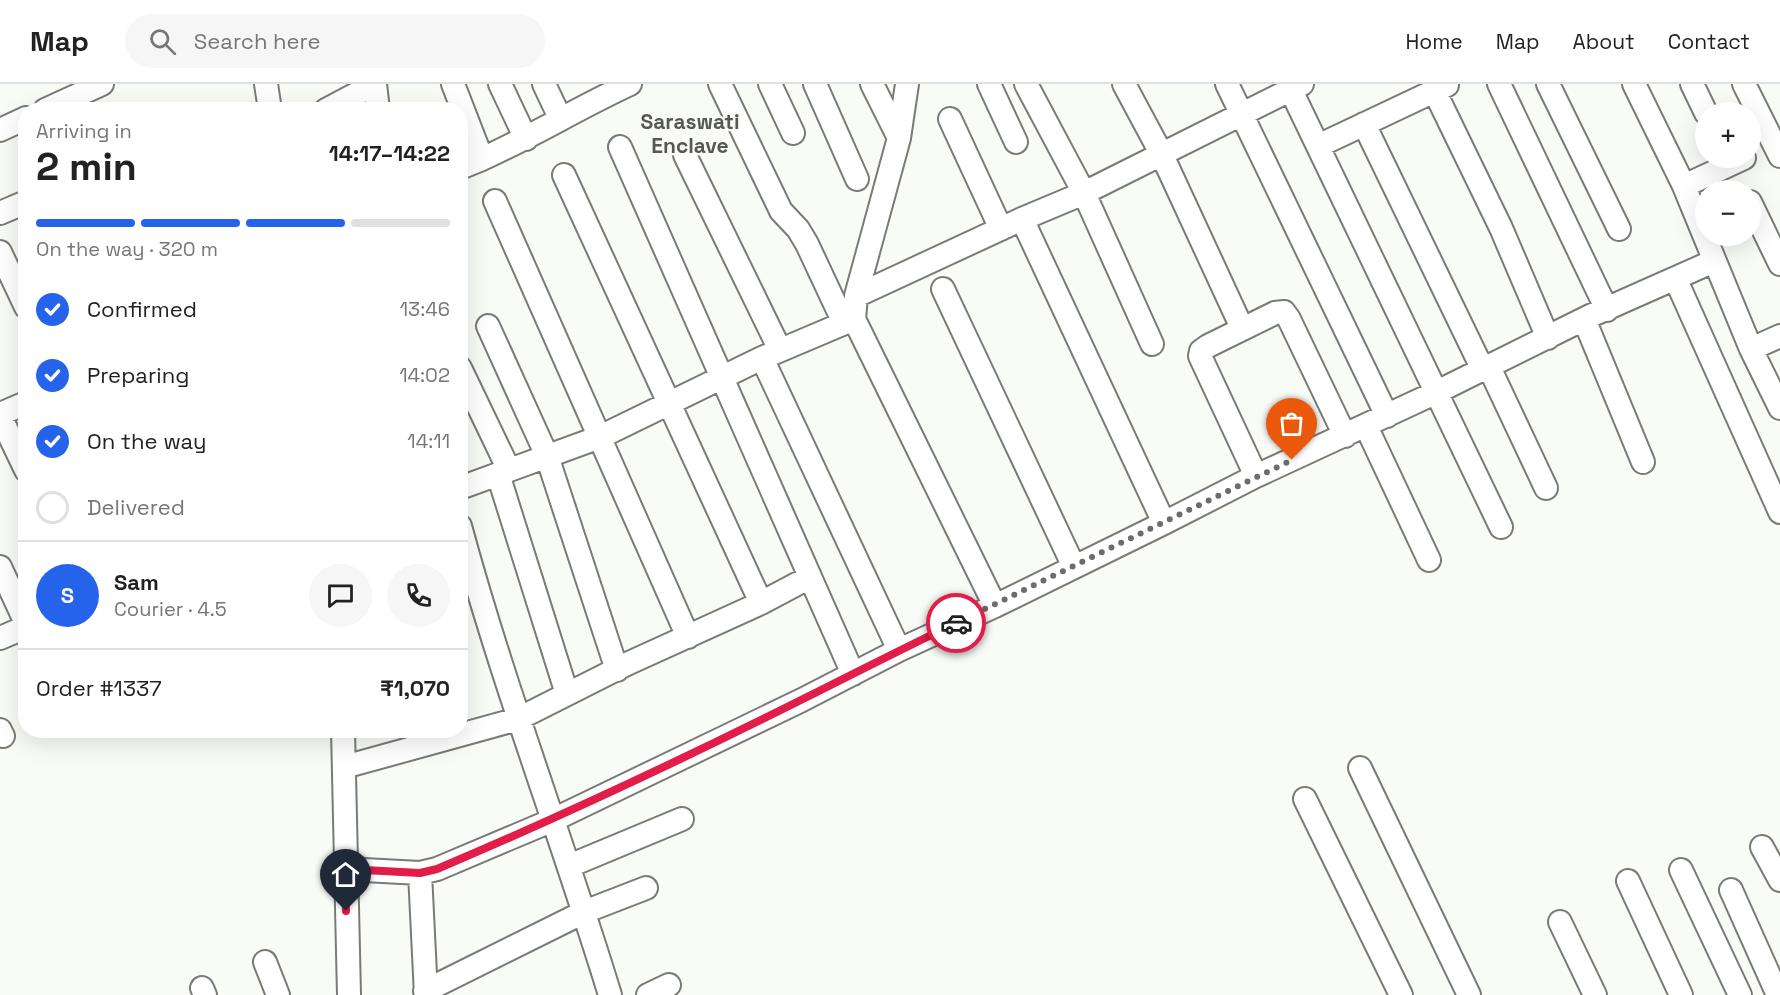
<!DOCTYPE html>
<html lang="en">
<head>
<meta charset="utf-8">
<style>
  :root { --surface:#fff; --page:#f6f6f6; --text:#222; --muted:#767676; --line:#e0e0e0; --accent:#2563eb }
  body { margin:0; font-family:"Space Grotesk",sans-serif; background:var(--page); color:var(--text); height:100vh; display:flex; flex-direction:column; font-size:22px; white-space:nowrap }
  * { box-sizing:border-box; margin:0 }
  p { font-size:20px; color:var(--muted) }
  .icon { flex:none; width:33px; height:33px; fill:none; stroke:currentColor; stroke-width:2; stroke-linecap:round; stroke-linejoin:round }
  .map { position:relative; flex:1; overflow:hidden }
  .panel { position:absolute; left:18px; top:18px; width:450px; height:636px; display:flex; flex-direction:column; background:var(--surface); border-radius:24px; box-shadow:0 6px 24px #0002 }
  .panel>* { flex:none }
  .buttons { position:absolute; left:1695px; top:18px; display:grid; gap:12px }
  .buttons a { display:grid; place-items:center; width:66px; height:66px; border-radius:50%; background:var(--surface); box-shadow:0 6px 24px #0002; font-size:30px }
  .pin { position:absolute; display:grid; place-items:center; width:51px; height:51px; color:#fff; margin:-62px -26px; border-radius:50% 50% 50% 0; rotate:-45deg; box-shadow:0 0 6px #0007 }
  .pin .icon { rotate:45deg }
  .courier { position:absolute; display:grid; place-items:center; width:60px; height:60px; margin:-30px; border:4px solid #e11d48; border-radius:50%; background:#fff; color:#222; box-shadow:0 2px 8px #0007 }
  .headline em { font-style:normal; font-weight:700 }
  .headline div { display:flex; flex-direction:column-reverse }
  .headline { display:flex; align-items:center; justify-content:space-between; height:102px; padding:0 18px }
  h1 { font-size:39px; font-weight:700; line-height:45px }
  .bar { display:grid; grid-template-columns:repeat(4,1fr); gap:9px 6px; align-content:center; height:72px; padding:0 18px }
  .bar i { height:8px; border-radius:4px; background:var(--line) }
  .bar .selected { background:var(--accent) }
  .bar p { grid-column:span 4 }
  .line { display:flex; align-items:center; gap:15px; padding:0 18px; border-top:2px solid var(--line) }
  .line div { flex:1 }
  .round { display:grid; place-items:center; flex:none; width:63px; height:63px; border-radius:32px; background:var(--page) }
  ol { padding:0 18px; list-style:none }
  li { display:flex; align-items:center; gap:18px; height:66px }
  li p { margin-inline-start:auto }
  li .icon { padding:6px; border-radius:50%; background:var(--accent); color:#fff; stroke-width:4 }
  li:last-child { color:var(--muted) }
  li i { width:33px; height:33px; border:3px solid var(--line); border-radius:50% }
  header { display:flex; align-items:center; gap:36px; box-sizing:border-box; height:84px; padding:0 30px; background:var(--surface); border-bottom:2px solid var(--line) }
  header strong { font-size:28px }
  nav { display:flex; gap:33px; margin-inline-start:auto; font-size:21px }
  .search { width:420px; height:54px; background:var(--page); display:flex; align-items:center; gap:15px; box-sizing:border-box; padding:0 21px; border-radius:33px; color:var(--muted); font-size:22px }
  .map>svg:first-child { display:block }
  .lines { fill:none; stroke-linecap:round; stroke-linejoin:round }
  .minor-casing { stroke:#797b77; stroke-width:26 }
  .minor { stroke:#fff; stroke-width:22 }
  .done { stroke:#6b6d6a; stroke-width:6; stroke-dasharray:0 10.8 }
  .route { stroke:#e11d48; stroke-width:8 }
  .labels { text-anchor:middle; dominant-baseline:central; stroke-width:4.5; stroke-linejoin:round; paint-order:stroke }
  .neighbourhood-label { font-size:21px; font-weight:bold; fill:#575855; stroke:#f9fbf7 }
</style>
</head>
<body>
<header>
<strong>Map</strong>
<div class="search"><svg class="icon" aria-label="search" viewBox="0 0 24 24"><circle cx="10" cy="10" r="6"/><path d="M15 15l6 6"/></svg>Search here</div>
<nav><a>Home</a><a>Map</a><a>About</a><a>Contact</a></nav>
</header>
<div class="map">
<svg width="1780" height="911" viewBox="0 0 1780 911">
  <rect width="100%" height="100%" fill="#f9fbf7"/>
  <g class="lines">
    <defs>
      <path id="minor" d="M266,0L270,26
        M453,0L482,75L460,84
        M500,0L526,55
        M544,0L560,34
        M720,0L781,127L798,145L807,160L844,239
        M770,0L793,49
        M815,0L857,95
        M872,0L899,54
        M907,0L899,54L856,212L854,235L995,522
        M989,0L1016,58
        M1026,0L1084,109L1152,260
        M1124,0L1162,71L1242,244
        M1227,0L1387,332
        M1288,0L1501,443
        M1499,0L1607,226
        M1548,0L1619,145
        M1634,0L1684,102L1751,265L1780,324
        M1692,0L1706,29
        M1744,0L1780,72
        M1434,6L1501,144L1548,254
        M45,26L102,0
        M326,26L375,0L378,26
        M950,35L1001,145
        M1364,40L1483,286
        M0,46L26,34
        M1318,62L1447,1
        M620,63L853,590
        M685,71L780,266
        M482,75C533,52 580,23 630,0
        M564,91L761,519
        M1684,102L1744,74
        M495,117L688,553
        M1750,118L1780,180
        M0,129L26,118
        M1022,135L1164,439
        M0,168L26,223
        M1676,196L1780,428
        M943,205L1074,483
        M856,212L1022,135L1084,109L1302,0
        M1584,235L1643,378
        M488,242L547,372L617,586
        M1751,265L1780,252
        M762,274L899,566
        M1489,283L1546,404
        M460,284L509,386
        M0,330L26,319
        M0,332L26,386
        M1366,342L1429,476
        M498,390L567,610
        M1256,392L1200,272L1201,267L1208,262L1275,229L1284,228L1289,235L1345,352
        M460,404L600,353L762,274L854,235
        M460,442C503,601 562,754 610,911
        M0,483L26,539
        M0,554L26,543
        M0,646L3,652
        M343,646L349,911
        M344,683L518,635L629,579L761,519L810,493
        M1360,684L1469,911
        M1305,715L1401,911
        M1762,763L1780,796
        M569,782L682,735
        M345,785L420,789L437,785L553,736L802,616L899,566L995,522L1164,439L1256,392L1437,308L1590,232L1714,177
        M1681,786L1740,911
        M420,789L426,911
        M1628,797L1681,911
        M1731,806L1778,911
        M1560,838L1595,911
        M265,878L278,911
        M202,904L205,911
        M425,907L584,828L646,804
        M648,911L669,901"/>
    </defs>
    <!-- minor casing -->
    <use href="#minor" class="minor-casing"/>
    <!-- minor -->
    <use href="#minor" class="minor"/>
  </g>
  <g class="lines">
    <!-- done -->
    <path class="done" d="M956,539L1292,376"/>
    <!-- route -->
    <path class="route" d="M346,827L345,785L420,789L437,785C560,733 681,676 801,616C853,590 904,564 956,539"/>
  </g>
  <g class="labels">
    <!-- neighbourhood labels -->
    <g class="neighbourhood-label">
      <text x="690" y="37">Saraswati<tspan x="690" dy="24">Enclave</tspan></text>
    </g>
  </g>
</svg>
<div class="buttons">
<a>+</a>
<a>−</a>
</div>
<div class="pin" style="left:1292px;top:376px;background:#ea580c"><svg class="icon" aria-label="bag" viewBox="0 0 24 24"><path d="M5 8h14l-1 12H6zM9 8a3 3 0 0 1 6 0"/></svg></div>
<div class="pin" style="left:346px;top:827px;background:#1f2937"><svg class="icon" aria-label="home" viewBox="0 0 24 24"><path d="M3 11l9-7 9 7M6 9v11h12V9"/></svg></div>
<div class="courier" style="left:956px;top:539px"><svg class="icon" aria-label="car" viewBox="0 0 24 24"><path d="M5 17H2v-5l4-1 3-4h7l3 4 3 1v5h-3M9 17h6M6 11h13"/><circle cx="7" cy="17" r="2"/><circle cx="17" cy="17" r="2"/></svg></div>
<section class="panel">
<div class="headline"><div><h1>2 min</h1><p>Arriving in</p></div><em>14:17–14:22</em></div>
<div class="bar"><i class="selected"></i><i class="selected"></i><i class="selected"></i><i></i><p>On the way · 320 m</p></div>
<ol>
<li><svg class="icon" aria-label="check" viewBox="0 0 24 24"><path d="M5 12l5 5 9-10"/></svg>Confirmed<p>13:46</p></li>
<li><svg class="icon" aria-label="check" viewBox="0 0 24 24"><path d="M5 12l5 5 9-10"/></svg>Preparing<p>14:02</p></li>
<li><svg class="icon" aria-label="check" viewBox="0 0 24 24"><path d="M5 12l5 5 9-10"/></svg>On the way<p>14:11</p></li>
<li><i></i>Delivered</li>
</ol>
<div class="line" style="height:108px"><b class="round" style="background:var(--accent);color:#fff">S</b><div><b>Sam</b><p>Courier · 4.5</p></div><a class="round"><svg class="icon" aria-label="chat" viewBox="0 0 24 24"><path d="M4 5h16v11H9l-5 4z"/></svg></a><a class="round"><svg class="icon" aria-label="phone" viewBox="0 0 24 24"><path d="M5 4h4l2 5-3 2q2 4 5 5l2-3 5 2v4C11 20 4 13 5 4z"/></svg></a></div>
<div class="line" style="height:78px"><div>Order #1337</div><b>₹1,070</b></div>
</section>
</div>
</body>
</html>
